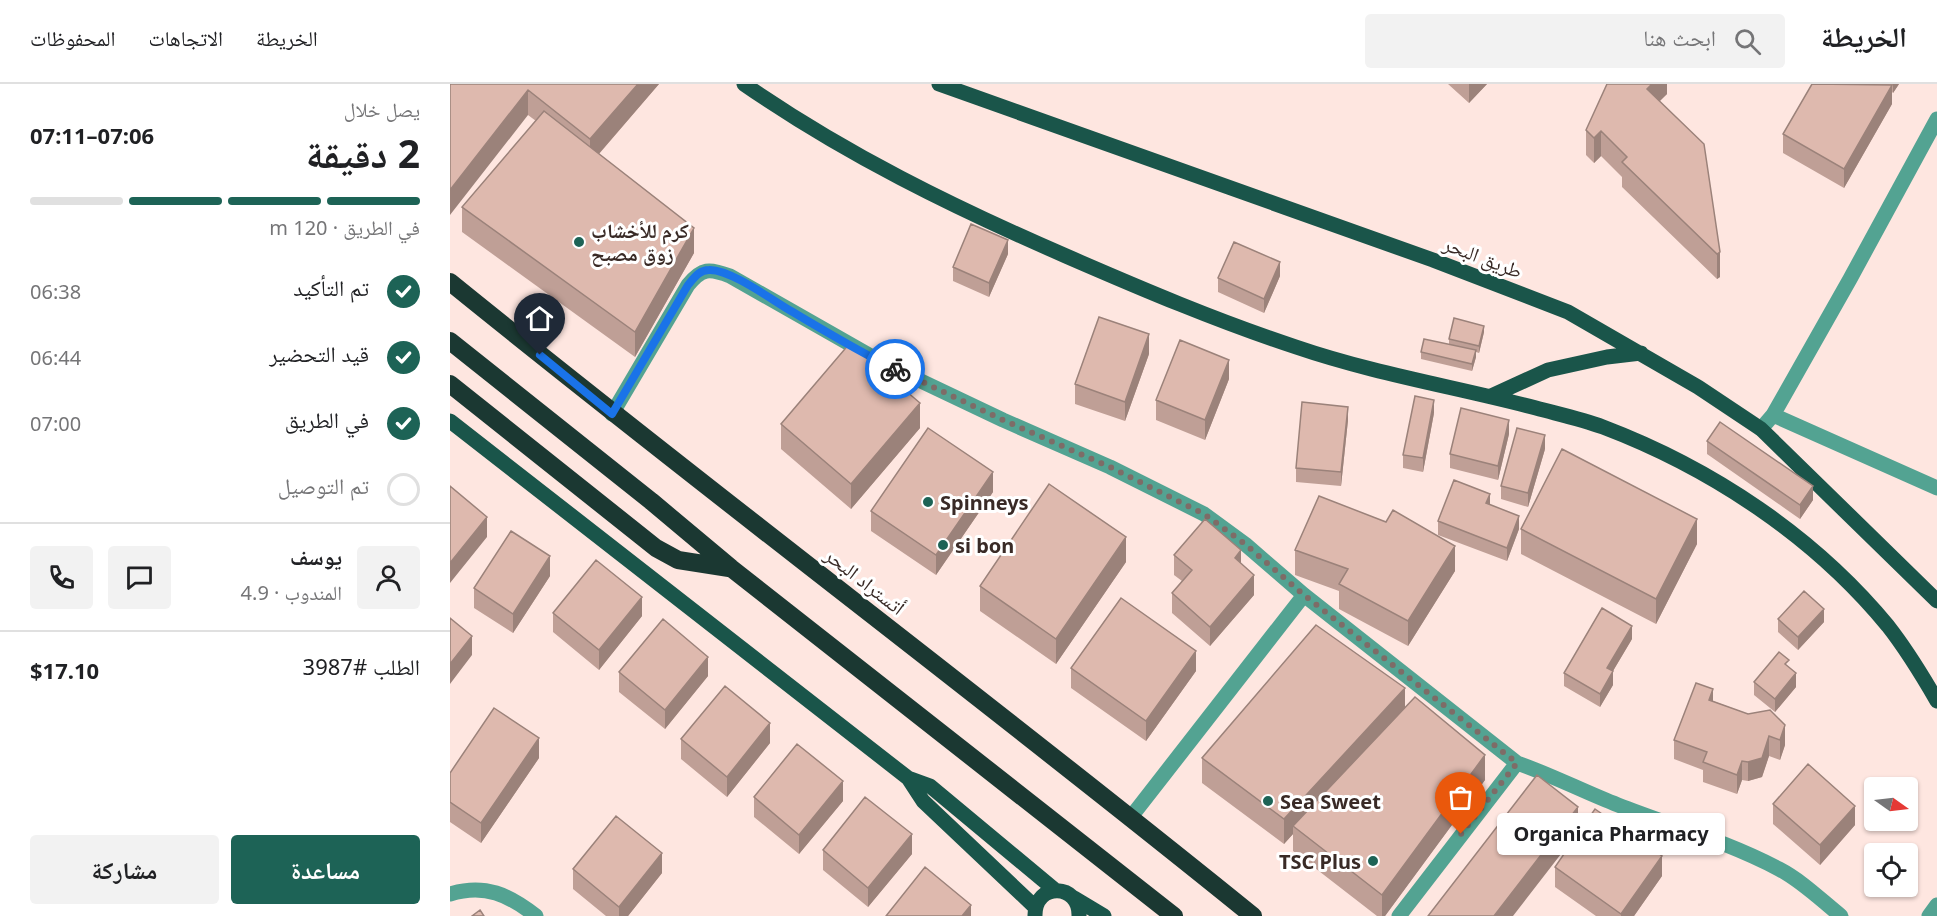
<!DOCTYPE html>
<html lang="ar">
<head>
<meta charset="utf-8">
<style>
  :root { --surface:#fff; --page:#f2f2f2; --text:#202124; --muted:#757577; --line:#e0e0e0; --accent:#1d6356 }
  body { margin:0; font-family:"Noto Sans","Noto Naskh Arabic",sans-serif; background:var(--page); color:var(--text); direction:rtl; height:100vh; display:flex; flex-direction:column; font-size:22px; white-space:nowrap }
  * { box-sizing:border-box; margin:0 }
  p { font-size:20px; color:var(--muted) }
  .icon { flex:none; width:33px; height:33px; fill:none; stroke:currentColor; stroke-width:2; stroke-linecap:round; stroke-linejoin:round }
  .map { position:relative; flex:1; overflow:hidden; direction:ltr }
  .drawer { display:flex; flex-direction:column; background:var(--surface); width:450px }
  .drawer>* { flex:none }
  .needle { width:39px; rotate:104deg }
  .controls { position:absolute; left:1414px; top:693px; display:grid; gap:12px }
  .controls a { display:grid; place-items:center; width:54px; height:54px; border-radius:6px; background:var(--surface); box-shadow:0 2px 4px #0004; font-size:30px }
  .pin { position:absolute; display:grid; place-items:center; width:51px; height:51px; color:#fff; margin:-62px -26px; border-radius:50% 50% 50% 0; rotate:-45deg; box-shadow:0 0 6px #0007 }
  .pin .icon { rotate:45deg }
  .courier { position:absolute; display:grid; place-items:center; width:60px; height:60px; margin:-30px; border:4px solid #1a73e8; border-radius:50%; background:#fff; color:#222; box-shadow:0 2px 8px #0007 }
  .bubble { position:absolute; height:42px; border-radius:6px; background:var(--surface); box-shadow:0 2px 4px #0004; font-size:20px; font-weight:700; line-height:42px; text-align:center; direction:rtl }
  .head em { font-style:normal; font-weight:700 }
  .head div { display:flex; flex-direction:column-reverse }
  .head { display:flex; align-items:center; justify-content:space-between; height:102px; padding:0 30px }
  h1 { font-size:39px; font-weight:700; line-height:45px }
  .bar { display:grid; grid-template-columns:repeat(4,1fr); gap:9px 6px; align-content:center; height:72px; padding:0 30px }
  .bar i { height:8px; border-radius:4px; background:var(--line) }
  .bar .on { background:var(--accent) }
  .bar p { grid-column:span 4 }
  .line { display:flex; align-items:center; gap:15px; padding:0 30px; border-top:2px solid var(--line) }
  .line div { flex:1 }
  .round { display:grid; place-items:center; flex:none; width:63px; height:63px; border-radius:6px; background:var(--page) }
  ol { padding:0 30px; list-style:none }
  li { display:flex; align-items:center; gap:18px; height:66px }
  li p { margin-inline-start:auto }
  li .icon { padding:6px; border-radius:50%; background:var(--accent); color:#fff; stroke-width:4 }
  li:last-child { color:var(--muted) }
  li i { width:33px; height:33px; border:3px solid var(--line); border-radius:50% }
  .action { display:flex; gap:12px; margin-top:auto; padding:12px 30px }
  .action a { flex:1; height:69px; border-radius:6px; background:var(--accent); color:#fff; font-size:24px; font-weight:700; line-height:69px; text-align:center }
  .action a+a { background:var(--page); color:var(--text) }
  header { display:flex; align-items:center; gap:36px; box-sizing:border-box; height:84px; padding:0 30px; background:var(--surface); border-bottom:2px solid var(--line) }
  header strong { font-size:28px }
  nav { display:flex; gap:33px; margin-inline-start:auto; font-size:21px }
  .search { width:420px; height:54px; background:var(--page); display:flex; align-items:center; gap:15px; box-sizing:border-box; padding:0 21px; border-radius:6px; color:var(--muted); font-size:22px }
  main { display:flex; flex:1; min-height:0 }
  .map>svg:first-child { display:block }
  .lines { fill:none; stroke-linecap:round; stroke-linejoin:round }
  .minor { stroke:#53a392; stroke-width:15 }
  .major { stroke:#1a554a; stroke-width:15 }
  .highway { stroke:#1b3832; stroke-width:18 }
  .wall { fill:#bf9f96 }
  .shaded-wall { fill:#9b827a }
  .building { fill:#deb9ae; stroke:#9b827a; stroke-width:1.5 }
  .done { stroke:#7e6c67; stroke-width:6; stroke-dasharray:0 10.8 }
  .route { stroke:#1a73e8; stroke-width:8 }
  .poi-dot { fill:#1d6356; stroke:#fff; stroke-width:2 }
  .labels { text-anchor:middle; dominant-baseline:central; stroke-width:6; stroke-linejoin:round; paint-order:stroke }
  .poi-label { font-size:20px; font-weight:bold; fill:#392a26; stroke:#fff; text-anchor:start }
  .street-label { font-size:20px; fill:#392a26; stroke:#fff }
</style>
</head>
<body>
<header>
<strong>الخريطة</strong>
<div class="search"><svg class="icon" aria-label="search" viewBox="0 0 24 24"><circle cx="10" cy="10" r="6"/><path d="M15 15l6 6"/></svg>ابحث هنا</div>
<nav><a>الخريطة</a><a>الاتجاهات</a><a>المحفوظات</a></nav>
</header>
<main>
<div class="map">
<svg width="1487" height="832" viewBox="0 0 1487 832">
  <rect width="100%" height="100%" fill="#fee6e0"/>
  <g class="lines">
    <!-- minor -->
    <path class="minor" d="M162,330L238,201C252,184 259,184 280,192L433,279L553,336L660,383L754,430L795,460L854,511L1067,679C1102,691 1134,708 1168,721C1222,742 1278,758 1329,785C1352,797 1371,816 1391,832
      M1323,331L1487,404
      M1311,345L1323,331L1400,195L1487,35
      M681,733L854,511
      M0,810C35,799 59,811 86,832
      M949,832L1067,679
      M1479,832L1487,821"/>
    <!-- major -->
    <path class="major" d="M294,0C395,70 503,123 616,172C692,205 767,237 846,263C925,290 1006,303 1086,324C1108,330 1131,335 1153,343C1261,384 1364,452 1438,542C1456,565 1472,591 1487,617
      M489,0L983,176L1118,228L1248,303L1311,345L1487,517
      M1041,312L1098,286L1157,273L1191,269
      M0,337L458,694L480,702L605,806
      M458,694L473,717L585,823
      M624,814L654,832
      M585,831C585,798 630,799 629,832"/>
    <!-- highway -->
    <path class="highway" d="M0,198C265,413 538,617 803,832
      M0,257L201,417L281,484L724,832
      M0,300L206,464L228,476L279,484"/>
  </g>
  <!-- wall -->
  <path class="wall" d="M0,0H209L149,70L244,169L185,273L12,148V123L86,37L78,31Z
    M998,0H1037L1019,19Z
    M1217,0V10L1209,17L1270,168V193L1267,195L1172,103V93L1151,72L1144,79L1136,71V46Z
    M1362,0H1449L1443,9L1442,8V20L1394,104L1333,69V50Z
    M558,170L539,213L503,197V183Z
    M830,192L814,229L768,208V194Z
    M1034,248L1029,269L1026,268V273L1022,287L971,275V268L999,260V255Z
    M699,270L675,337L625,320V300Z
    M779,295L755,356L706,336V316Z
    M984,329L973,388L953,384V371Z
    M898,336L891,402L846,398V384Z
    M331,340L470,344L401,425L331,365Z
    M1059,350L1048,396L1000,384V370Z
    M1257,357L1363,416L1350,435L1257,370Z
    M1095,365L1078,423L1051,415V402Z
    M543,408L486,491L421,447V427Z
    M1040,421L1069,445L1057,477L988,451V437Z
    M1071,445L1247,460L1206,540L1071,470Z
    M845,466L1005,487L958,562L889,525V507L845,491Z
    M724,471L791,480L804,511L760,562L722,529V509L732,497L724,491Z
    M676,478L606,580L530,527V502Z
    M100,492L63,549L24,524V504Z
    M103,529L192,532L149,586L103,548Z
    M1328,535L1374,538L1348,566L1328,548Z
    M1182,555L1163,587V601L1150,623L1114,602V589Z
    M1339,583L1346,603L1325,628L1304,611V598Z
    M621,584L746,587L696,657L621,604Z
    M169,588L258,592L215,645L169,608Z
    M1263,617L1298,630L1320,626L1335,661L1330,676L1319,672L1312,693L1298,697L1292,696L1287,710L1253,698V686L1224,675V656Z
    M955,624L1035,696L935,832H927L843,767V750L834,760L752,699V674Z
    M231,655L320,659L277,713L231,675Z
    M89,674L31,759L0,738V689Z
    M304,713L393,717L349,770L304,733Z
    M1323,720L1405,741L1370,781L1323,740Z
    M373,766L462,770L418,823L373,786Z
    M1105,783L1212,792L1184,832H1146L1105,803Z
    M123,785L212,789L178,832H156L123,805Z"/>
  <!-- shaded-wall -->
  <path class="shaded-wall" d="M188,0H209L140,80V55Z
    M1019,0H1037L1019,19Z
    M1202,0H1217V10L1197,30V5Z
    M1443,0H1449L1443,9Z
    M1442,1V20L1394,104V85Z
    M78,6V31L0,131V106Z
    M1151,47V72L1144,79V54Z
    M244,144V169L185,273V248Z
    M558,156V170L539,213V199Z
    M1270,168V193L1267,195V170Z
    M830,178V192L814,229V215Z
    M1034,242V248L1029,269V262Z
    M699,250V270L675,337V318Z
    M1026,266V273L1022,287V280Z
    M779,276V295L755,356V336Z
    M984,316V329L973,388V374Z
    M470,319V344L401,425V400Z
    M898,323V336L891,402V388Z
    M1059,336V350L1048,396V382Z
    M1095,351V365L1078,423V409Z
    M543,388V408L486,491V471Z
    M1363,402V416L1350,435V421Z
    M1040,410V423L1036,419Z
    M1069,432V445L1057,477V464Z
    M37,433V453L0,499V479Z
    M1247,435V460L1206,540V515Z
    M676,453V478L606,580V555Z
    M1005,462V487L958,562V537Z
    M791,466V486L785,474Z
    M100,472V492L63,549V530Z
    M804,491V511L760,562V543Z
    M192,513V532L149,586V566Z
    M1374,525V538L1348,566V553Z
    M1182,542V555L1157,597V584Z
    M22,552V571L0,600V580Z
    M746,567V587L696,657V637Z
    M258,573V592L215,645V626Z
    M1163,587V601L1150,623V610Z
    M1346,589V603L1325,628V615Z
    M955,604V629L843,742V750L834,760V735Z
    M1263,605V625L1259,616Z
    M320,639V659L277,713V693Z
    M1335,641V661L1330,676V656Z
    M1319,652V672L1312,693L1298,697V678Z
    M89,654V674L31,759V739Z
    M1035,671V696L935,832H932V811Z
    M1292,677V696L1287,710V691Z
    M393,697V717L349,770V751Z
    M1405,722V741L1370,781V761Z
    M1128,723V748L1063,832H1044Z
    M462,750V770L418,823V804Z
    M212,769V789L178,832H169V823Z
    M1212,772V792L1184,832H1171V830Z
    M521,821V832H512Z"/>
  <!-- building -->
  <path class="building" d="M0,0H188L140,55L78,6L0,106Z
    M1157,0H1202L1197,5L1254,60L1270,168L1267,170L1172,78L1177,73L1151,47L1144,54L1136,46Z
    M1362,0L1442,1L1394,85L1333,50Z
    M94,27L244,144L185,248L12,123Z
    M521,140L558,156L539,199L503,183Z
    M784,158L830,178L814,215L768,194Z
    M649,233L699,250L675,318L625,300Z
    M1004,234L1034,242L1029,262L999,255Z
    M974,255L1026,266L1022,280L971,268Z
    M730,256L779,276L755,336L706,316Z
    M400,259L470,319L401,400L331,340Z
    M965,312L984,316L973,374L953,371Z
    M852,318L898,323L891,388L846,384Z
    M1011,324L1059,336L1048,382L1000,370Z
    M1270,338L1363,402L1350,421L1257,357Z
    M478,344L543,388L486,471L421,427Z
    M1067,344L1095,351L1078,409L1051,402Z
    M1112,365L1247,435L1206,515L1071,445Z
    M1004,396L1040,410L1036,419L1069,432L1057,464L988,437Z
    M599,400L676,453L606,555L530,502Z
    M0,402L37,433L0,479Z
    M869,412L936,438L943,426L1005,462L958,537L889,500L898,485L845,466Z
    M755,435L791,466L785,474L804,491L760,543L722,509L742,486L724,471Z
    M61,447L100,472L63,530L24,504Z
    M146,476L192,513L149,566L103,529Z
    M1354,507L1374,525L1348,553L1328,535Z
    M671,514L746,567L696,637L621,584Z
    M1152,524L1182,542L1157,584L1163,587L1150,610L1114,589Z
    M0,534L22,552L0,580Z
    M213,535L258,573L215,626L169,588Z
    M866,541L955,604L834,735L752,674Z
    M1329,568L1339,576L1335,580L1346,589L1325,615L1304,598Z
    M1246,599L1263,605L1259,616L1298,630L1320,626L1335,641L1330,656L1319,652L1312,674L1298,678L1292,677L1287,691L1253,678L1257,668L1224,656Z
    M275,602L320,639L277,693L231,655Z
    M965,613L1035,671L932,811L843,742Z
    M44,624L89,654L31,739L0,718V689Z
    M347,660L393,697L349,751L304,713Z
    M1358,680L1405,722L1370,761L1323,720Z
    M1087,691L1128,723L1044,832H978Z
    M415,713L462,750L418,804L373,766Z
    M1145,725L1212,772L1171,830L1105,783Z
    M166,732L212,769L169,823L123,785Z
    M475,783L521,821L512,832H436Z
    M30,826L34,832H22Z"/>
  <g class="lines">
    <!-- done -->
    <path class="done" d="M445,285L553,336L660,383L754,430L795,460L854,511L1067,679L1011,750"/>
    <!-- route -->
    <path class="route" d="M90,271L162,330L238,201C244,194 249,186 259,186C280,185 322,216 341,227C375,247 409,268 445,285"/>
  </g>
  <!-- markers -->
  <g class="poi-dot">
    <circle cx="129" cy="158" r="6"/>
    <circle cx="478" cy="418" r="6"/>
    <circle cx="493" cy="461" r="6"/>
    <circle cx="818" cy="717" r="6"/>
    <circle cx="923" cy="777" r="6"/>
  </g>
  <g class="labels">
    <!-- poi labels -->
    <g class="poi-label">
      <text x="141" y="146">كرم للأخشاب<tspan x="141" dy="23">زوق مصبح</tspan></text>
      <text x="490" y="418">Spinneys</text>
      <text x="505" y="461">si bon</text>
      <text x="830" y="717">Sea Sweet</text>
      <text x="911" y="777" text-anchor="end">TSC Plus</text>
    </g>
    <!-- street labels -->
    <g class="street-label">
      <text transform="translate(1033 173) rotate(21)">طريق البحر</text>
      <text transform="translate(415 497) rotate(38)">أتستراد البحر</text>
    </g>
  </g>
</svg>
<div class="controls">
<a><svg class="needle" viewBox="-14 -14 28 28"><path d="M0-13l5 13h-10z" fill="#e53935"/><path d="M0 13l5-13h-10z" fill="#757577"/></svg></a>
<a><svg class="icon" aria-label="locate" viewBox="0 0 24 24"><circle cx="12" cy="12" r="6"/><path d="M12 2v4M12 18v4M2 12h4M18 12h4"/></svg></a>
</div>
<div class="pin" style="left:1011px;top:750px;background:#ea580c"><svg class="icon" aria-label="bag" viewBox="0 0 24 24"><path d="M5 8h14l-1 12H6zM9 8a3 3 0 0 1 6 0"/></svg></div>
<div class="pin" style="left:90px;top:271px;background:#1f2937"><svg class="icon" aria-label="home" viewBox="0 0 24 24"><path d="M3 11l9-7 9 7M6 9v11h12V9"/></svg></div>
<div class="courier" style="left:445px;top:285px"><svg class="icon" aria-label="bike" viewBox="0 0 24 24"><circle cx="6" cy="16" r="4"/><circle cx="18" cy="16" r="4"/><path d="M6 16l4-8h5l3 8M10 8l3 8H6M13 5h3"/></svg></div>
<div class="bubble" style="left:1047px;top:729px;width:228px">Organica Pharmacy</div>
</div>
<section class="drawer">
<div class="head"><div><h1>2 دقيقة</h1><p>يصل خلال</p></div><em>07:06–07:11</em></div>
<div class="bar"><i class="on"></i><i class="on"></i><i class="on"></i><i></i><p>في الطريق · 120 m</p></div>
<ol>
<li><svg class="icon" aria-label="check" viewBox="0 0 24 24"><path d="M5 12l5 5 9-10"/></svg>تم التأكيد<p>06:38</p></li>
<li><svg class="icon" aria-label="check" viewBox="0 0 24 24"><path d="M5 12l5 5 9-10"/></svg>قيد التحضير<p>06:44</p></li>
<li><svg class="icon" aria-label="check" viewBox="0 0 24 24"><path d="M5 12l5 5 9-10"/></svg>في الطريق<p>07:00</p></li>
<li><i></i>تم التوصيل</li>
</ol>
<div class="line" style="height:108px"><a class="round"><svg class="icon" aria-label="person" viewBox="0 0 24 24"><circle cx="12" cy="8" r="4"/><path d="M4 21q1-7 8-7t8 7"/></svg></a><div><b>يوسف</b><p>المندوب · 4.9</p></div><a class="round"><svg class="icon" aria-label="chat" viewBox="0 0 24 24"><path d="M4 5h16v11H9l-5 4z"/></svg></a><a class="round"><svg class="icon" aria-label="phone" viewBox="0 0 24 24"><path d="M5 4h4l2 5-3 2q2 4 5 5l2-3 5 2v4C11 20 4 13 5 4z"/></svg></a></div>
<div class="line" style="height:78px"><div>الطلب #3987</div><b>$17.10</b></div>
<div class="action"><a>مساعدة</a><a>مشاركة</a></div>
</section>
</main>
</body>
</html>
